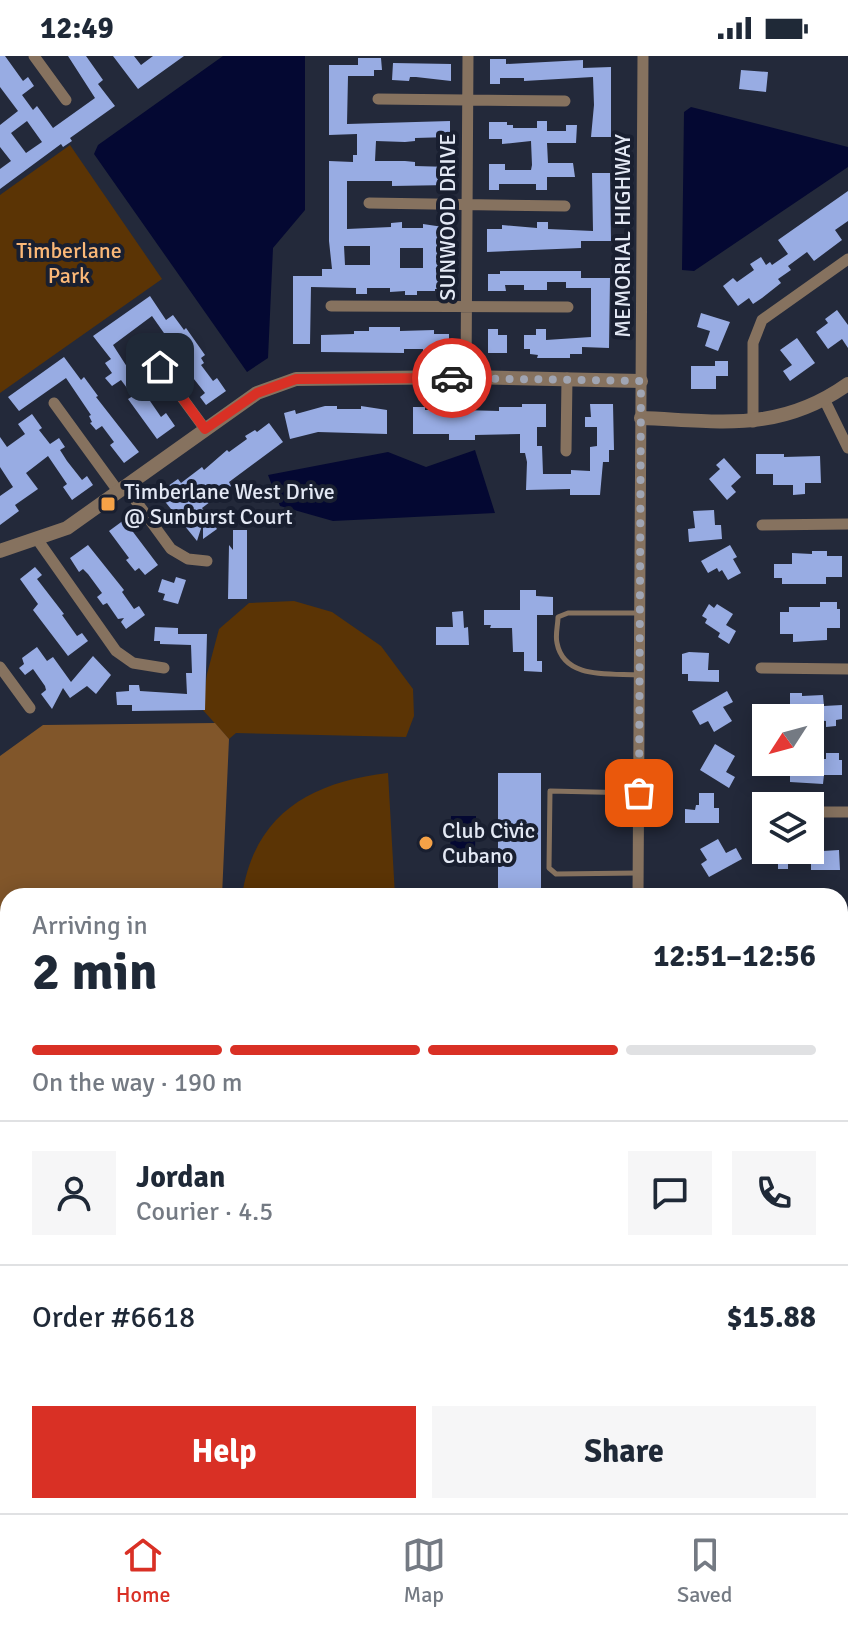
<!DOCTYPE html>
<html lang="en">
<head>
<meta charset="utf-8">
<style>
  :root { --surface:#fff; --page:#f6f6f7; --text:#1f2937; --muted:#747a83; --line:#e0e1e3; --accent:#d93025 }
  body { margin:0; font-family:Signika,sans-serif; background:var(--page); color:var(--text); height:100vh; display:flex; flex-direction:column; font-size:30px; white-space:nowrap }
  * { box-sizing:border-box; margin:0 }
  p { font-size:26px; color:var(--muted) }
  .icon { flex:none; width:44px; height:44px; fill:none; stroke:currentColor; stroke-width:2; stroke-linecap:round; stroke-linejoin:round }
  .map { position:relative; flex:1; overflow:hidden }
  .drawer { position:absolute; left:0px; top:832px; width:848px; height:626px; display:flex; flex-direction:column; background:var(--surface); border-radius:24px 24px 0 0; box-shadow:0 4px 20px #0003 }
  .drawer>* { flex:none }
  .needle { width:52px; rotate:234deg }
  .fabs { position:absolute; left:752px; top:648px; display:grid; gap:16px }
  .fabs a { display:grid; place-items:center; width:72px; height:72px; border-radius:0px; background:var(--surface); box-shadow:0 4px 20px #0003; font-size:40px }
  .pin { position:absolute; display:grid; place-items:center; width:68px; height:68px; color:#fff; margin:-34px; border-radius:16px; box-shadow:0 4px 12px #0006 }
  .courier { position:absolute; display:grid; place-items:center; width:80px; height:80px; margin:-40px; border:6px solid #d93025; border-radius:50%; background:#fff; color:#222; box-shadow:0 2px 10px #0007 }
  .head em { font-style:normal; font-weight:700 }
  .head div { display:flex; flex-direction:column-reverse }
  .head { display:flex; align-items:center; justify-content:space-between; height:136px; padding:0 32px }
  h1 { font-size:52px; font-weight:700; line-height:60px }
  .bar { display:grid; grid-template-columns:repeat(4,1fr); gap:12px 8px; align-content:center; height:96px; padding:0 32px }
  .bar i { height:10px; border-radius:6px; background:var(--line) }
  .bar .current { background:var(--accent) }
  .bar p { grid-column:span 4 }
  .line { display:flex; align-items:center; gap:20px; padding:0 32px; border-top:2px solid var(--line) }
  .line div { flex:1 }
  .round { display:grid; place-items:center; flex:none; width:84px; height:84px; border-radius:0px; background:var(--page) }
  .cta { display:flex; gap:16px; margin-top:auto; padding:16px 32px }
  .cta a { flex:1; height:92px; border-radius:0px; background:var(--accent); color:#fff; font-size:32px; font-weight:700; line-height:92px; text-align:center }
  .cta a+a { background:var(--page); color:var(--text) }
  .status { display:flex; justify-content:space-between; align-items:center; height:56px; padding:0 40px; background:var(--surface); direction:ltr }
  .status svg { height:22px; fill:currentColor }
  .menu { display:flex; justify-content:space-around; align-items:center; height:112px; border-top:2px solid var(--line); background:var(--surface); font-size:22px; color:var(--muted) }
  .menu a { display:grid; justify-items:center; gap:4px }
  .menu .current { color:var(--accent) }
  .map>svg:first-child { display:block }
  .green { fill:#5b3405 }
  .forest { fill:#81562a }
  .water { fill:#040832 }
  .building { fill:#98ace3; fill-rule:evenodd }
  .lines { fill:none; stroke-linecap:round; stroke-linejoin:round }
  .service { stroke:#86725f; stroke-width:5 }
  .minor { stroke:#86725f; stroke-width:11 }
  .tertiary { stroke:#86725f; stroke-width:14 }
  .done { stroke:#a0a5b3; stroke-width:8; stroke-dasharray:0 14.4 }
  .route { stroke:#d93025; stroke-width:10 }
  .poi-dot { fill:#f6a247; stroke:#191f30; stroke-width:3 }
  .labels { text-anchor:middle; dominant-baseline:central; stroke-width:8; stroke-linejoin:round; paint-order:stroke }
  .street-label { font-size:22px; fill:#e3e8f4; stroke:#191f30 }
  .park-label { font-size:22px; fill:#fbb878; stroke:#191f30 }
  .poi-label { font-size:22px; fill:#e3e8f4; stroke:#191f30; text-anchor:start }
</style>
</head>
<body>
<div class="status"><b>12:49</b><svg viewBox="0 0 49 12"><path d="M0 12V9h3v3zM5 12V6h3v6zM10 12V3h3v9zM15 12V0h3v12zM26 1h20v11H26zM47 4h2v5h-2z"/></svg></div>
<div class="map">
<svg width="848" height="1457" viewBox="0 0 848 1457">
  <rect width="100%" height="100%" fill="#23293a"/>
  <!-- green -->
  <path class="green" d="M70,89L162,223L0,337V139Z
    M294,545L332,556L381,590L413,633L414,660L406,681L236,677L229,683L202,653L207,618L219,573L249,547Z
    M388,717L395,840H242C254,758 311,726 388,717Z
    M45,1450H162L167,1457H32Z"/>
  <!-- forest -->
  <path class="forest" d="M215,667L229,683L222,840H8V946L0,939V700L43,669Z"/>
  <!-- water -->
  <path class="water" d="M223,0H305V154L273,192L268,302L247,316L94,98L98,89Z
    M691,51L848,91V111L694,215L682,214L684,56Z
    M475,394L495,457L333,465L280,450L268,419L388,396L426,411Z
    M451,760H476L475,794L478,795V802H450Z"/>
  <!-- building -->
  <path class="building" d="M0,0H5L23,25L28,21L34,30L22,39L33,54L37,50L53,72L95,42L68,0H86L103,24L98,28L115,50L70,82L72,85L63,91L61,88L0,133V113L11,105L0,91V69L18,55L0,31ZM27,65L42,86L26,97L11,77Z
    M113,0H134L141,9L153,0H184L138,33Z
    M358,2H381L382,14H374V20H348L347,68L450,65V81L415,82V85L405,86L376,85L375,105H405L415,106V110L450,111V129L392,130V125H347V173L391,171V167L402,166V172H423V168L450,172V233H435V235H417V239H405V235L390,236V232H367V238H356V232L311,231L310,288H293V220H322V213H332L329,185V105L353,106V99H357V78L329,79V9H358ZM344,190H370V209H345ZM400,192H423V212H400Z
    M490,3H506V8L583,4V12L611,11V81H591L594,49L593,21L524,25V22H500V28H490Z
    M393,7L451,8V25L416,21H410L409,25L392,24Z
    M741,14L768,16L766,36L739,33Z
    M537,65H547V75H566V69H577L576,87H547L548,107H573L575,121H547V134H536V128H499V134H489V108H505V114H531L532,109L531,85L502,88V83H489V66H507V69H513V72H537Z
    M592,117H610L611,185H581V192L487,196V173H502V169L537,172V166H548V173L593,175Z
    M848,135V165L835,174L842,184L814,205L807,196L788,210L791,214L778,223L781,227L762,242L753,248L749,242L738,250L723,230L733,222L737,226L754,214L750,208L761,201L766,209L770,206L772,209L788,198L778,184Z
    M500,215H581V222H610L609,292L582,291V298H570V302H537L538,299L530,298V293H524V279H536V273H546V284L591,281V232H566V226H547V234H524V229H505L506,235H488V218H500Z
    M150,240L166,264L173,259L184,274L186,272L205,299L201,302L204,307L201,309L213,325L217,322L226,335L206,349L200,341L205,337L175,299L178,297L152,260L113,289L138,328L142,324L152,337L149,338L153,344L150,345L161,361L166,357L175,370L157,383L128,343L133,340L121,324L112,330L105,322L112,317L105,307L111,303L93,280Z
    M837,254L848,269V292L842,283L828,293L816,276L828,267L825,263Z
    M701,257L730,266L718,295L705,290L710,275L697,271Z
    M369,271H400V275L434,274V278H449V301L423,302V293H404V297L321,296V279L354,278V275H369Z
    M488,273H498V279H507V297H488Z
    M797,282L815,307L790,325L783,315L792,309L780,294Z
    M64,301L81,324L84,321L98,340L96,341L139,396L124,407L110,389L114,386L102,370L96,374L90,367L92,366L89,360L91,359L66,322L19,355L8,341Z
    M715,305H728V320H716V333H691V310H715Z
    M522,348H546V371H537V390H542L543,418H571V414L590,415V391L597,390V371H585V361H591L590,348H613L614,394H609V406H603L600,439H570V433L526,434L527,406L525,397H520V378L475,379V384H449V378H413V351H425V354H449V351H460L461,354L499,355V351H522Z
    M325,350H337V353H361V350L387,354V378L318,376L290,383L284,357L295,354L296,358Z
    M32,358L42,372L39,374L50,388L59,382L65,391L60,394L67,405L82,424L87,420L93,429L72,444L63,431L67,428L48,400L26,417L38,433L15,449L19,455L0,469V440L13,431L0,411V381L7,391L25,378L18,368Z
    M269,367L283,386L229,426L231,430L202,452L217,473L203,483V466L197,485L158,437L178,423L181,427L202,411L204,414L227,394L229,396L247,383L245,380L255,374L257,376Z
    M756,398H784V401L820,400L821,427H805V438L793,439V429H773V418H756Z
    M724,402L741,421L731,430L736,436L727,444L709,423L720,413L716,409Z
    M714,454L715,469H721L722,483L689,486L688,473L695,472L693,455Z
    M124,464L158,509L145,519L139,512L135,515L126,504L129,502L109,475Z
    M233,474H247V543H228L229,489L233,494Z
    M88,489L124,534L122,536L134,553L139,550L145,559L126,573L121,566L124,562L118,563L107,547L103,549L97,541L102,537L88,518L83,513L79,516L70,502Z
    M730,489L737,501L733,503L741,517L728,524L722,514L719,516L717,512L708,517L701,505Z
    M812,495H827V500H842V521H826V528H782V522H774V508H792V497L812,498Z
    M35,511L42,519L37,523L64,558L62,559L77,580L82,577L88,585L68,600L33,554L38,548L20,523Z
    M176,521L186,524L178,548L163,544L165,538L158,536L162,523L174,527Z
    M520,534H536V540L553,541V559H537V605H542V616L524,615V596H513L512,572H490L491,569H484V554H520Z
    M820,546H837V553H840V572H827V584L793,586V578H780V556H789V551H820Z
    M709,548L714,552L717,548L733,558L726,569L736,575L729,588L718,581L720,577L705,567L707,563L702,560Z
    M463,555L464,572L468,571L469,589H436V571H453L452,556Z
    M155,571L178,572V578H207L205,654L132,655V649H117L116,636L129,635V629H139L140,635L187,638L186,617H192L191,589L160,588V585H154Z
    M37,591L47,605L53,601L71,626L93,600L111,619L96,638L87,630L70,642L63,632L52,653L41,638L46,634L45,630L33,613L25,619L19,612L24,608L22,602Z
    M689,596L709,597L708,614H719V626L688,625V618H682V598Z
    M727,635L733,646L723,651L732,665L714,676L708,665L700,669L692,655Z
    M790,637H802V640L823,639L824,650L842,649V663L836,664V670L826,671V665L812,664V662H773V648H790Z
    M715,688L735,700L726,716L735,721L729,732L700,714Z
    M826,697H839V704H842V719H824L823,728L790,726V715H773V706H812V703H826Z
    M498,717H541V837H504V835H498Z
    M699,737H714V752H719V767H685V753L695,754L696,749H699Z
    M718,783L726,797L736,792L742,803L709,821L701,808L707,804L700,793Z
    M823,783V795L839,794L840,814H811V808L793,807L788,808V813H778V807H771V794H811V784Z"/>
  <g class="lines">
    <!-- service -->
    <path class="service" d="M639,557H568L558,561C558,569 555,579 557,587C564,624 611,617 639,619
      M638,737L550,735L549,812L556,818L638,817
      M0,1022H8
      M0,1063H8
      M0,1120H8"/>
    <!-- minor -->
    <path class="minor" d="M34,0L66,44
      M378,43L565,45
      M369,147L565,150
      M331,250L568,251
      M145,291L205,373
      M466,321L468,0
      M825,345L848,392
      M54,347L118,435
      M753,366V287L762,264L848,203
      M566,395L567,322
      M125,430L171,493L188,503L207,505
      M762,469L848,468
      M37,483L116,595L133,607L164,612
      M0,611L30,652
      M761,612L848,613
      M762,755H766
      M810,756H848
      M638,840L643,0
      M840,899H848
      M840,1043H848
      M840,1136L848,1137
      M840,1282L848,1283
      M840,1423H848
      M635,1457V1450"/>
    <!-- tertiary -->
    <path class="tertiary" d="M641,362C721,365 779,377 848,328
      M0,495L67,472L257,337L296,323L466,321L641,325"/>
  </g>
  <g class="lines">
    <!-- done -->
    <path class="done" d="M452,322L641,325L639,737"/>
    <!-- route -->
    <path class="route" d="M160,311L205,373L257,337L296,323L452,322"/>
  </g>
  <!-- markers -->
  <g class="poi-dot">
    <rect x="100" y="440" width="16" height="16" rx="4"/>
    <circle cx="426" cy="787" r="8"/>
  </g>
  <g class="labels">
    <!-- street labels -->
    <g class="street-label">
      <text transform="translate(447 161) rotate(-90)">SUNWOOD DRIVE</text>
      <text transform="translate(622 180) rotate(-90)">MEMORIAL HIGHWAY</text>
    </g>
    <!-- park labels -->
    <g class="park-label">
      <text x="69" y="194">Timberlane<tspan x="69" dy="25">Park</tspan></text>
    </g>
    <!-- poi labels -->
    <g class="poi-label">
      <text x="124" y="435">Timberlane West Drive<tspan x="124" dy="25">@ Sunburst Court</tspan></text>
      <text x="442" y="774">Club Civic<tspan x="442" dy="25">Cubano</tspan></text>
    </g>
  </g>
</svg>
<div class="fabs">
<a><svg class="needle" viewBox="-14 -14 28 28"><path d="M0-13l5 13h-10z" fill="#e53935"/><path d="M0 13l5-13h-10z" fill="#747a83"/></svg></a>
<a><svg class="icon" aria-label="layers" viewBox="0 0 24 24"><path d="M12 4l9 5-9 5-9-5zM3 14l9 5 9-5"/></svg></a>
</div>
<div class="pin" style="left:639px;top:737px;background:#ea580c"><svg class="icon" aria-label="bag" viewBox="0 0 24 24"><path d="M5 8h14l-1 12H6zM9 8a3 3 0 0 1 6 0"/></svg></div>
<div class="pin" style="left:160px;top:311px;background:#1f2937"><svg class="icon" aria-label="home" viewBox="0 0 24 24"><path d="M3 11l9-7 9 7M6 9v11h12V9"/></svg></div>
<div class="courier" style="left:452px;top:322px"><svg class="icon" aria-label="car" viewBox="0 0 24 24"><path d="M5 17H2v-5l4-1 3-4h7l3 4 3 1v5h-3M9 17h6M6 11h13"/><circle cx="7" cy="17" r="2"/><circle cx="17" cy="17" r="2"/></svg></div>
<section class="drawer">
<div class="head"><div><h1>2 min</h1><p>Arriving in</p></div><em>12:51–12:56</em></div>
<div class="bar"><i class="current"></i><i class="current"></i><i class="current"></i><i></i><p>On the way · 190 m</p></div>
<div class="line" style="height:144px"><a class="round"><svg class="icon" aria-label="person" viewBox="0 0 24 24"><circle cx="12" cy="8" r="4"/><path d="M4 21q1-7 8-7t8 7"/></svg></a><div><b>Jordan</b><p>Courier · 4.5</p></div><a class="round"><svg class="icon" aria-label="chat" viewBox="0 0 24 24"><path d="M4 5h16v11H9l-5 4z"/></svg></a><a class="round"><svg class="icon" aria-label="phone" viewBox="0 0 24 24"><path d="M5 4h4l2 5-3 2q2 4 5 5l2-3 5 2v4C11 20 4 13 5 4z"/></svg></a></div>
<div class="line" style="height:104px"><div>Order #6618</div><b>$15.88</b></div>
<div class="cta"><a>Help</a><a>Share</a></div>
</section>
</div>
<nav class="menu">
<a class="current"><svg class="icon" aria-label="home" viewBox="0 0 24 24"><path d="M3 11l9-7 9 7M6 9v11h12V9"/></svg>Home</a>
<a><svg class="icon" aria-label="map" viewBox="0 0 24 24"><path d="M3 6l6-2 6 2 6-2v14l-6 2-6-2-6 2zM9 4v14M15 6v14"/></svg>Map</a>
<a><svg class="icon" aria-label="saved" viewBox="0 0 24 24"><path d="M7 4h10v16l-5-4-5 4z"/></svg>Saved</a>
</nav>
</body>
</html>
